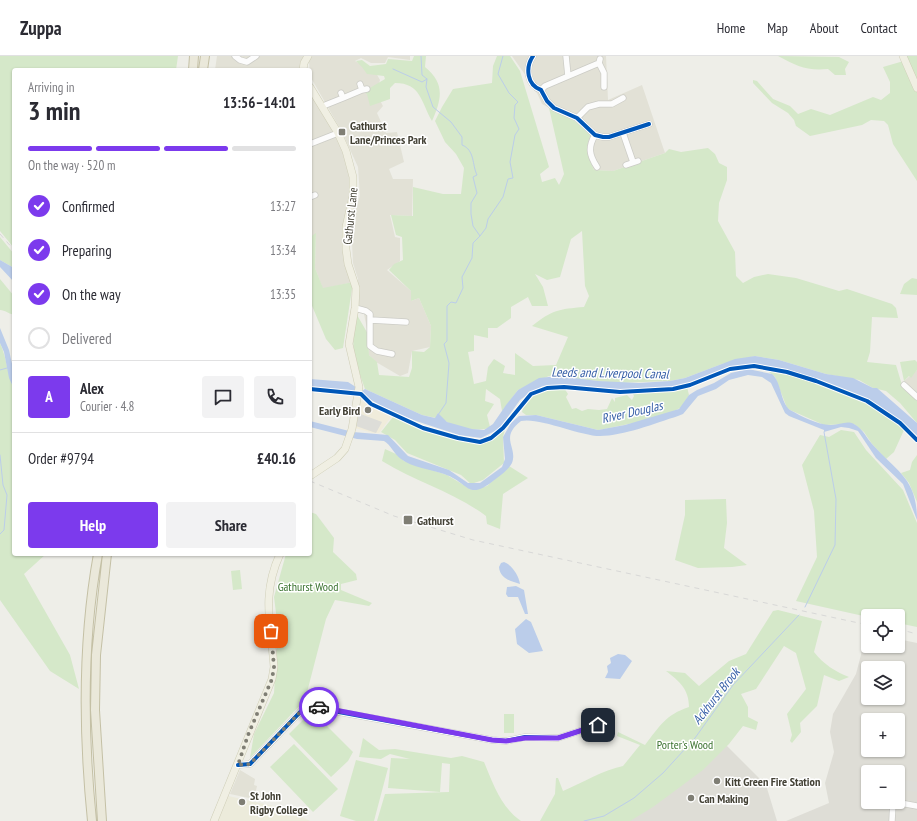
<!DOCTYPE html>
<html lang="en">
<head>
<meta charset="utf-8">
<style>
  :root { --surface:#fff; --page:#f2f2f3; --text:#2b2b33; --muted:#7c7c81; --line:#e1e1e2; --accent:#7c3aed }
  body { margin:0; font-family:"PT Sans Narrow",sans-serif; background:var(--page); color:var(--text); height:100vh; display:flex; flex-direction:column; font-size:15px; white-space:nowrap }
  * { box-sizing:border-box; margin:0 }
  p { font-size:13px; color:var(--muted) }
  .icon { flex:none; width:22px; height:22px; fill:none; stroke:currentColor; stroke-width:2; stroke-linecap:round; stroke-linejoin:round }
  .map { position:relative; flex:1; overflow:hidden }
  .side { position:absolute; left:12px; top:12px; width:300px; height:488px; display:flex; flex-direction:column; background:var(--surface); border-radius:4px; box-shadow:0 1px 3px #0004 }
  .side>* { flex:none }
  .buttons { position:absolute; left:861px; top:553px; display:grid; gap:8px }
  .buttons a { display:grid; place-items:center; width:44px; height:44px; border-radius:4px; background:var(--surface); box-shadow:0 1px 3px #0004; font-size:20px }
  .pin { position:absolute; display:grid; place-items:center; width:34px; height:34px; color:#fff; margin:-17px; border-radius:8px; box-shadow:0 2px 6px #0006 }
  .courier { position:absolute; display:grid; place-items:center; width:40px; height:40px; margin:-20px; border:3px solid #7c3aed; border-radius:50%; background:#fff; color:#222; box-shadow:0 1px 5px #0007 }
  .summary em { font-style:normal; font-weight:600 }
  .summary div { display:flex; flex-direction:column-reverse }
  .summary { display:flex; align-items:center; justify-content:space-between; height:68px; padding:0 16px }
  h1 { font-size:26px; font-weight:600; line-height:30px }
  .bar { display:grid; grid-template-columns:repeat(4,1fr); gap:6px 4px; align-content:center; height:48px; padding:0 16px }
  .bar i { height:5px; border-radius:3px; background:var(--line) }
  .bar .selected { background:var(--accent) }
  .bar p { grid-column:span 4 }
  .line { display:flex; align-items:center; gap:10px; padding:0 16px; border-top:1px solid var(--line) }
  .line div { flex:1 }
  .round { display:grid; place-items:center; flex:none; width:42px; height:42px; border-radius:4px; background:var(--page) }
  ol { padding:0 16px; list-style:none }
  li { display:flex; align-items:center; gap:12px; height:44px }
  li p { margin-inline-start:auto }
  li .icon { padding:4px; border-radius:50%; background:var(--accent); color:#fff; stroke-width:4 }
  li:last-child { color:var(--muted) }
  li i { width:22px; height:22px; border:2px solid var(--line); border-radius:50% }
  .cta { display:flex; gap:8px; margin-top:auto; padding:8px 16px }
  .cta a { flex:1; height:46px; border-radius:4px; background:var(--accent); color:#fff; font-size:16px; font-weight:600; line-height:46px; text-align:center }
  .cta a+a { background:var(--page); color:var(--text) }
  header { display:flex; align-items:center; gap:24px; box-sizing:border-box; height:56px; padding:0 20px; background:var(--surface); border-bottom:1px solid var(--line) }
  header strong { font-size:19px }
  nav { display:flex; gap:22px; margin-inline-start:auto; font-size:14px }
  .map>svg:first-child { display:block }
  .residential { fill:#e2e1d6 }
  .commercial { fill:#f0ecdb }
  .industrial { fill:#deddd6; fill-rule:evenodd }
  .education { fill:#ecebdb }
  .green { fill:#d5e8c9; fill-rule:evenodd }
  .parking { fill:#ddddd8 }
  .water { fill:#bbcdea }
  .lines { fill:none; stroke-linecap:round; stroke-linejoin:round }
  .stream { stroke:#bbcdea; stroke-width:1 }
  .minor-casing { stroke:#ccccc6; stroke-width:7 }
  .major-casing { stroke:#cfceb7; stroke-width:8 }
  .highway-casing { stroke:#c4c0a5; stroke-width:10 }
  .minor { stroke:#fcfcfc; stroke-width:5.5 }
  .major { stroke:#f0efe3; stroke-width:7 }
  .highway { stroke:#eae8da; stroke-width:8 }
  .rail { stroke:#d8d8d7; stroke-width:1; stroke-dasharray:5 5; stroke-linecap:butt }
  .cycleway-casing { stroke:#fff; stroke-width:6 }
  .cycleway { stroke:#0057b8; stroke-width:4 }
  .done { stroke:#7f7e74; stroke-width:4; stroke-dasharray:0 7.2 }
  .route { stroke:#7c3aed; stroke-width:5 }
  .poi-dot { fill:#7f7e74; stroke:#fff; stroke-width:1.5 }
  .labels { text-anchor:middle; dominant-baseline:central; stroke-width:3; stroke-linejoin:round; paint-order:stroke }
  .poi-label { font-size:12px; font-weight:bold; fill:#434135; stroke:#fff; text-anchor:start }
  .street-label { font-size:12px; fill:#434135; stroke:#fff }
  .park-label { font-size:12px; fill:#38712d; stroke:#fff }
  .water-label { font-size:13px; font-style:italic; fill:#365fa7; stroke:#fff }
</style>
</head>
<body>
<header>
<strong>Zuppa</strong>
<nav><a>Home</a><a>Map</a><a>About</a><a>Contact</a></nav>
</header>
<div class="map">
<svg width="917" height="765" viewBox="0 0 917 765">
  <rect width="100%" height="100%" fill="#eeeee8"/>
  <!-- residential -->
  <path class="residential" d="M217,0H306L301,14H215Z
    M311,0H410V4L388,1L385,7H371L361,2L355,5L376,17L380,24L376,37L383,50L377,57L386,77L397,76L404,106L389,113L393,123H413L412,160L390,159L395,181L400,182V205L387,214L411,235V245L419,242L431,270L430,291L412,295L408,317L400,320L376,306L369,299L368,278L364,258L357,255L358,223L353,207L351,168L360,140L358,111L342,76L310,20L309,6Z
    M512,0H606L608,44L642,29L665,97L613,115L594,114L587,100V85L590,79L575,65L542,48L537,37L530,30L526,20Z
    M310,34L333,69L352,111L354,133L344,168L353,226L323,233L315,212L316,178L310,181Z
    M917,314V338L904,325L910,320L911,321Z
    M240,714L255,723L254,729L257,730L254,743L230,738Z"/>
  <!-- commercial -->
  <path class="commercial" d="M360,344L391,361L379,377H373L355,372Z"/>
  <!-- industrial -->
  <path class="industrial" d="M898,583L917,587V765H786L829,747L825,727L834,696L830,676L833,658L856,618L864,587L868,585V590H898ZM868,612H898V642H868ZM868,664H898V694H868ZM868,716H898V746H868Z
    M725,688L766,729L777,765H627Z"/>
  <!-- education -->
  <path class="education" d="M228,740L287,753L310,765H217Z"/>
  <!-- green -->
  <path class="green" d="M0,0H178L176,14H14V192L0,175Z
    M414,0H426L425,11C445,27 442,43 432,65C421,46 421,27 395,27L390,32V43L370,50L367,38L363,36L385,23L384,20L367,18L362,11L356,5L362,4L370,10L386,8L388,3L412,5Z
    M497,0H510L520,15L549,111L540,118L542,126L555,122L559,129L564,118L549,52L575,65L591,79C584,91 589,102 594,114L613,115L665,97L669,93L681,96L708,92L715,98L719,107L727,111V124L719,147L718,165L735,196L736,220L743,227L754,221L768,218L796,222L839,235L847,233L892,248L896,252L898,262L872,261L870,296L867,306L896,309L902,329L917,345V367L900,347L886,335L873,332L859,324L826,318L779,304L755,300L722,308L685,322L670,325L617,327L549,320L518,334L502,355L500,343L486,333L485,345L494,348L487,359L490,371C481,377 452,371 444,364C441,363 439,359 438,357L436,362L422,359L365,333C355,304 349,291 357,259L368,278L369,299L377,306L379,319L409,321L412,312V295L424,296L430,291L431,270L419,242L411,245V235L389,214L394,208L403,204L402,181L396,179L391,159L413,160V131L443,138H461L464,112L456,98L445,86L435,65L442,51L453,33L492,27L493,10ZM582,175L585,230L589,240L584,251C559,253 552,254 532,270L568,281L556,309L533,310L515,297V319L503,317L505,310L494,303L488,311L486,325L474,328L468,296L474,295V279L488,282V272H497L511,262V251L528,241L532,250H548L543,231L535,218L547,224L560,221L571,183Z
    M778,0L839,1L849,6L845,13L846,19H835L828,13C806,15 797,10 778,0Z
    M905,0H917V125L893,88L888,69L884,65L871,64L862,69L810,80L796,70L794,64L788,57L772,47L753,27V24L757,25L773,43L790,50L798,58L811,53L830,59L873,41L881,44L890,37V26L883,11L907,4Z
    M316,177L315,212L323,232L353,226L343,292L335,294L326,283L310,245V181Z
    M0,181L14,198V212L0,204Z
    M912,222L917,223V239L900,238L904,228Z
    M0,223L14,240V258C9,259 6,254 0,254Z
    M0,287C7,302 7,318 14,333V498H46L24,518L70,599L79,633L50,615L0,544Z
    M915,304L917,306V314L911,322L909,320L904,325L900,306Z
    M772,314C801,317 889,348 904,374L894,396L886,403L872,388L864,376L854,368L824,369L790,354L787,352L775,321L769,316Z
    M687,331L689,339L682,351L672,356L644,365L604,373L598,374L536,359H526L522,356C526,336 547,331 564,332L568,338L566,341L572,353L576,352L582,355L588,353L599,354L607,353L612,342L615,346V342L627,339L632,344L634,340L632,336Z
    M393,361L475,387L491,385L505,373L503,381L504,407L483,424L471,428L461,419L407,397L395,384L381,376Z
    M841,374L854,376L866,394L903,434L917,467V571L898,567V560L868,561L796,545L817,501L814,455L802,409L820,379L829,381Z
    M385,393L396,398L404,405L447,419L472,434L487,430L509,410L528,422L503,438L500,473L487,468L486,460C454,436 416,426 382,405Z
    M917,399V446L909,427L901,417L910,414L912,406Z
    M726,443L727,467L724,492L747,509L732,511L698,512L675,504L685,459V444Z
    M310,456L316,458L334,482L333,496L356,518L357,524L341,528V534L372,547L369,550L335,544L326,563L305,644L250,702L254,678L274,637L278,573L274,541L286,498H310Z
    M240,514L242,533L233,534L231,515Z
    M778,554L822,565L814,596C823,608 836,616 849,621L839,625L824,619L817,650L800,667L801,676L792,687L790,685L792,679L787,658L806,633L796,597L784,590L756,633L741,638L748,651V661L758,666L756,674L743,670L729,688L703,714L653,751L630,765H540L555,738L556,722H558L563,735C582,727 603,714 623,710L640,689L617,680L618,676L645,689C660,670 665,659 689,651C689,633 679,625 666,615L685,617L699,630L729,605L746,598L773,555Z
    M312,655L353,696L348,705L331,721L289,678Z
    M504,658H514V677H504Z
    M363,682L379,694L395,693L451,702L462,700L484,706C493,728 501,751 521,765H377L385,738L449,736L450,708L442,707L440,736L388,732L391,702L410,703L390,698L381,703L359,701Z
    M294,688L338,733L313,756L270,711Z
    M356,704L388,712L374,765H356L340,760Z"/>
  <!-- parking -->
  <path class="parking" d="M358,357L382,366L376,377L356,370Z
    M898,723L917,726V736L898,733Z"/>
  <!-- water -->
  <path class="water" d="M0,204L14,212V226L0,211Z
    M0,272L9,294L14,317V333L9,322L4,296L0,287Z
    M755,300L779,304L826,318L853,322L873,332H877L917,367V382L891,359L868,344L846,335L785,315L752,309L724,314L685,329L673,332L614,334L564,329L543,330L528,338L520,344L499,373L481,382L459,379L416,365L384,352L362,338L310,332V323L348,326L362,335L365,333L422,359L435,362L438,357L447,366L472,373L484,374L493,368L506,349L518,334L539,322L558,320L598,325L639,327L670,325L685,322L735,303Z
    M748,313L772,318C782,327 780,346 790,354C801,360 818,369 830,369C838,370 846,364 854,368C863,373 866,381 872,388C897,416 917,422 917,464L903,428L876,402L858,375L849,372L841,371L824,376V374L789,360L785,357L771,327L762,321L748,319L729,324L716,333L698,340L683,358L678,360C656,367 623,380 600,380C580,380 539,361 521,365C499,382 518,391 512,407C509,413 502,418 497,422C466,447 471,427 444,418C432,414 411,411 401,403C394,398 391,389 384,385L357,383L310,371V365L353,376L388,379L408,400L449,414L468,427H480L502,411L505,403L503,381L511,367L519,360L536,359L598,374L625,369L679,353L689,339L697,334L714,327L731,317Z
    M504,506C512,509 519,520 520,528C511,525 500,523 499,511L501,507Z
    M516,530L524,534L528,558H525L518,541H508L506,538L507,531Z
    M526,563L531,566L543,595L529,597L517,588L515,573Z
    M618,598L625,599L632,605L620,623L605,622L608,616L607,610L611,607L610,602Z"/>
  <g class="lines">
    <!-- stream -->
    <path class="stream" d="M393,13L422,26L427,23L422,19L421,0
      M427,23L426,31L433,51L451,66L462,81V89C475,94 472,109 477,119L473,121L477,137L471,147V158L473,170L480,180L473,187L472,202L462,221L463,232L456,247L451,246L447,250V285L444,288L449,307L446,347L438,359
      M480,180L486,172L488,163L503,141L508,123L513,122L510,106L515,79L519,73L514,62L515,49L518,46L509,37L498,18L503,0
      M0,314L7,312
      M0,399L3,429L7,439L4,474L0,478
      M805,551L835,489L836,443L824,376
      M584,765L604,760L634,742L663,717L695,682L733,629L799,559"/>
    <defs>
      <path id="minor" d="M235,0L240,4L247,6L256,0
        M533,0C525,12 527,29 541,34L547,45L554,52L577,62L595,79L603,81H609L649,68
        M566,0L568,20
        M600,3L599,7L604,17V31
        M360,28L362,34L367,33
        M541,34L545,30L599,7
        M341,37L343,42L362,34
        M323,50L343,42
        M577,62L588,51L599,48H612L623,42
        M623,77L633,106
        M595,79C588,91 589,99 597,111
        M310,88L338,77
        M626,109L638,105
        M310,141L315,139
        M355,252L366,255L370,258V290L377,295L392,298
        M371,264L406,266
        M904,329L917,341
        M238,709L250,708L306,650L492,684L506,685L525,681L558,682L598,669
        M895,746L917,750
        M892,765L893,746"/>
      <path id="major" d="M903,0L917,32
        M303,14L304,7L308,0
        M310,31L338,77L346,95L353,121V140L346,171V193L348,208L356,232L355,252L349,288L359,331L352,373L345,393L337,402L310,420
        M214,765L272,623L274,611C271,569 261,539 280,498"/>
      <path id="highway" d="M193,14L194,0
        M203,14L205,0
        M92,765C83,676 82,586 98,498
        M102,765L95,654L96,599L107,498"/>
    </defs>
    <!-- minor casing -->
    <use href="#minor" class="minor-casing"/>
    <!-- major casing -->
    <use href="#major" class="major-casing"/>
    <!-- highway casing -->
    <use href="#highway" class="highway-casing"/>
    <!-- minor -->
    <use href="#minor" class="minor"/>
    <!-- major -->
    <use href="#major" class="major"/>
    <!-- highway -->
    <use href="#highway" class="highway"/>
    <!-- rail -->
    <path class="rail" d="M0,178L14,194
      M310,425L394,460L473,484L868,569
      M898,573L917,578"/>
    <defs>
      <path id="cycleway" d="M533,0C525,12 527,29 541,34L547,45L554,52L577,62L595,79L603,81H609L649,68
        M310,333L361,338L371,348L423,372L458,382L480,386L491,382L503,372L531,338L547,332L564,331L620,336L673,333L690,329L730,313L754,310L787,316L816,325L867,345L900,367L917,384
        M238,709L250,708L306,650L492,684L506,685L525,681L558,682L598,669"/>
    </defs>
    <!-- cycleway casing -->
    <use href="#cycleway" class="cycleway-casing"/>
    <!-- cycleway -->
    <use href="#cycleway" class="cycleway"/>
  </g>
  <g class="lines">
    <!-- done -->
    <path class="done" d="M271,575L274,611L272,623L248,679L238,709L250,708L306,650L319,651"/>
    <!-- route -->
    <path class="route" d="M319,651L492,684L506,685L525,682H558L598,669"/>
  </g>
  <!-- markers -->
  <g class="poi-dot">
    <rect x="338" y="72" width="8" height="8" rx="2"/>
    <circle cx="368" cy="354" r="4"/>
    <rect x="403" y="459" width="10" height="10" rx="2"/>
    <circle cx="717" cy="725" r="4"/>
    <circle cx="691" cy="742" r="4"/>
    <circle cx="242" cy="746" r="4"/>
  </g>
  <g class="labels">
    <!-- poi labels -->
    <g class="poi-label">
      <text x="350" y="69">Gathurst<tspan x="350" dy="14">Lane/Princes Park</tspan></text>
      <text x="360" y="354" text-anchor="end">Early Bird</text>
      <text x="417" y="464">Gathurst</text>
      <text x="725" y="725">Kitt Green Fire Station</text>
      <text x="250" y="739">St John<tspan x="250" dy="14">Rigby College</tspan></text>
      <text x="699" y="742">Can Making</text>
    </g>
    <!-- street labels -->
    <g class="street-label">
      <text transform="translate(350 160) rotate(-84)">Gathurst Lane</text>
    </g>
    <!-- park labels -->
    <g class="park-label">
      <text x="308" y="530">Gathurst Wood</text>
      <text x="685" y="688">Porter's Wood</text>
    </g>
    <!-- water labels -->
    <g class="water-label">
      <text transform="translate(610 317) rotate(1)">Leeds and Liverpool Canal</text>
      <text transform="translate(632 356) rotate(-13)">River Douglas</text>
      <text transform="translate(716 640) rotate(-52)">Ackhurst Brook</text>
    </g>
  </g>
</svg>
<div class="buttons">
<a><svg class="icon" aria-label="locate" viewBox="0 0 24 24"><circle cx="12" cy="12" r="6"/><path d="M12 2v4M12 18v4M2 12h4M18 12h4"/></svg></a>
<a><svg class="icon" aria-label="layers" viewBox="0 0 24 24"><path d="M12 4l9 5-9 5-9-5zM3 14l9 5 9-5"/></svg></a>
<a>+</a>
<a>−</a>
</div>
<div class="pin" style="left:271px;top:575px;background:#ea580c"><svg class="icon" aria-label="bag" viewBox="0 0 24 24"><path d="M5 8h14l-1 12H6zM9 8a3 3 0 0 1 6 0"/></svg></div>
<div class="pin" style="left:598px;top:669px;background:#1f2937"><svg class="icon" aria-label="home" viewBox="0 0 24 24"><path d="M3 11l9-7 9 7M6 9v11h12V9"/></svg></div>
<div class="courier" style="left:319px;top:651px"><svg class="icon" aria-label="car" viewBox="0 0 24 24"><path d="M5 17H2v-5l4-1 3-4h7l3 4 3 1v5h-3M9 17h6M6 11h13"/><circle cx="7" cy="17" r="2"/><circle cx="17" cy="17" r="2"/></svg></div>
<section class="side">
<div class="summary"><div><h1>3 min</h1><p>Arriving in</p></div><em>13:56–14:01</em></div>
<div class="bar"><i class="selected"></i><i class="selected"></i><i class="selected"></i><i></i><p>On the way · 520 m</p></div>
<ol>
<li><svg class="icon" aria-label="check" viewBox="0 0 24 24"><path d="M5 12l5 5 9-10"/></svg>Confirmed<p>13:27</p></li>
<li><svg class="icon" aria-label="check" viewBox="0 0 24 24"><path d="M5 12l5 5 9-10"/></svg>Preparing<p>13:34</p></li>
<li><svg class="icon" aria-label="check" viewBox="0 0 24 24"><path d="M5 12l5 5 9-10"/></svg>On the way<p>13:35</p></li>
<li><i></i>Delivered</li>
</ol>
<div class="line" style="height:72px"><b class="round" style="background:var(--accent);color:#fff">A</b><div><b>Alex</b><p>Courier · 4.8</p></div><a class="round"><svg class="icon" aria-label="chat" viewBox="0 0 24 24"><path d="M4 5h16v11H9l-5 4z"/></svg></a><a class="round"><svg class="icon" aria-label="phone" viewBox="0 0 24 24"><path d="M5 4h4l2 5-3 2q2 4 5 5l2-3 5 2v4C11 20 4 13 5 4z"/></svg></a></div>
<div class="line" style="height:52px"><div>Order #9794</div><b>£40.16</b></div>
<div class="cta"><a>Help</a><a>Share</a></div>
</section>
</div>
</body>
</html>
